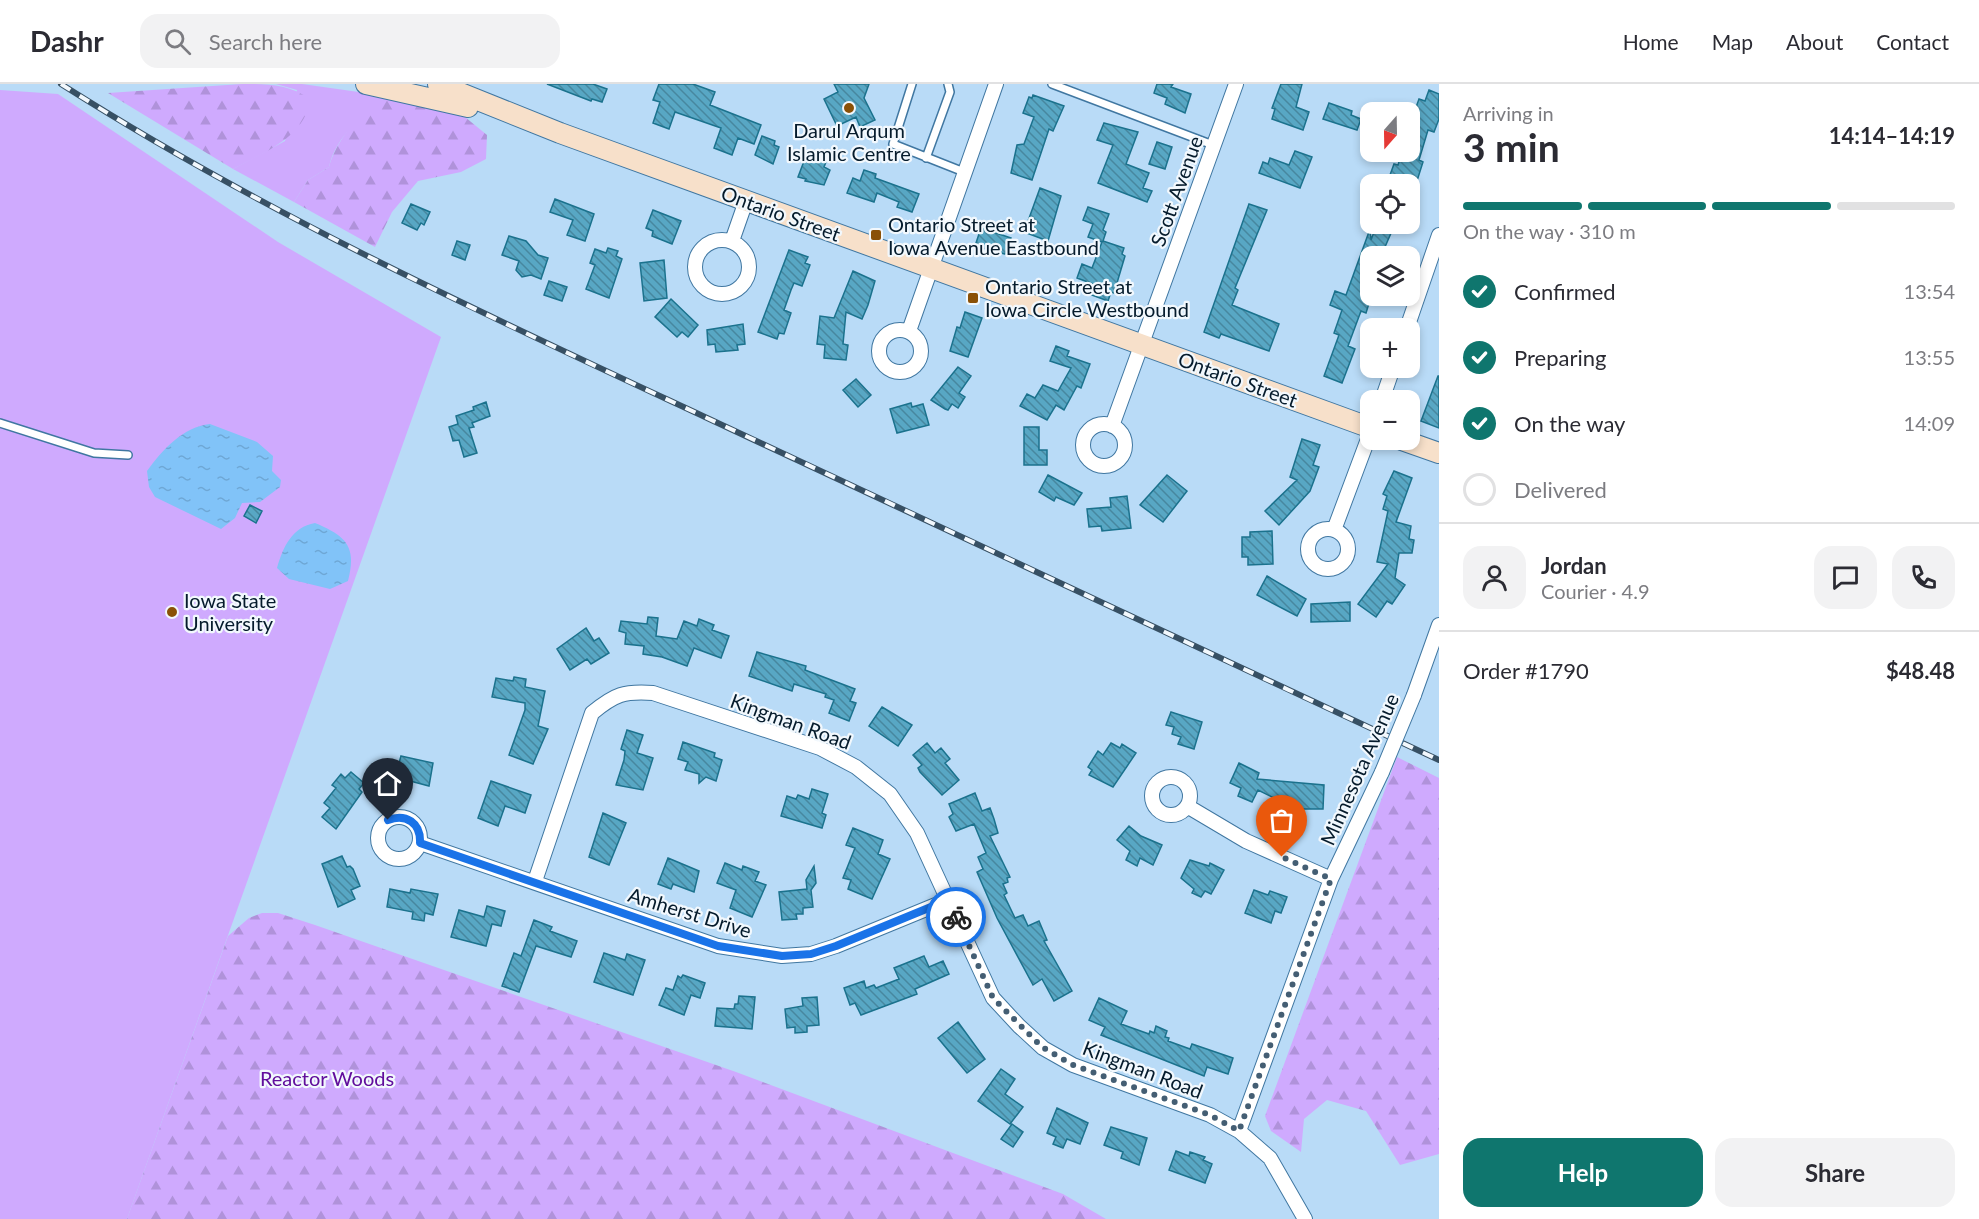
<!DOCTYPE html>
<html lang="en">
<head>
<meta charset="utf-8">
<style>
  :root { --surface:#fff; --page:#f2f2f3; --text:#2b2b33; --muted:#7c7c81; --line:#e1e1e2; --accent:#0f766e }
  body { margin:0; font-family:Lato,sans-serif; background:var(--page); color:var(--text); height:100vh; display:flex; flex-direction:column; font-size:22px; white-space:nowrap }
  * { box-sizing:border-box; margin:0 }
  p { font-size:20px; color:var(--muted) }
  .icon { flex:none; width:33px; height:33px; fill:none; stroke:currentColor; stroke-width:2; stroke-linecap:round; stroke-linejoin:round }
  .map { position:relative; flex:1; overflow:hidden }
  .details { display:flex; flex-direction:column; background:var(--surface); width:540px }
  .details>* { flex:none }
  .needle { width:39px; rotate:200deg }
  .controls { position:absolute; left:1360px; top:18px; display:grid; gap:12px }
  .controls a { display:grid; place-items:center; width:60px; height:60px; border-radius:12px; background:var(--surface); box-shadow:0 3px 9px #0003; font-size:30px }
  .pin { position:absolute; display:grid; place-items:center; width:51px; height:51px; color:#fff; margin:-62px -26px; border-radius:50% 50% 50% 0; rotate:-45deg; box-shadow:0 0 6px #0007 }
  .pin .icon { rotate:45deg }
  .courier { position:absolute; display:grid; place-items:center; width:60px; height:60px; margin:-30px; border:4px solid #1a73e8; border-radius:50%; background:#fff; color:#222; box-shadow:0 2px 8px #0007 }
  .headline em { font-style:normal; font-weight:700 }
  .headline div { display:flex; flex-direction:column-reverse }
  .headline { display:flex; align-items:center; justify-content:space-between; height:102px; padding:0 24px }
  h1 { font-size:39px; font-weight:700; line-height:45px }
  .bar { display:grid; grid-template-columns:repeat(4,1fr); gap:9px 6px; align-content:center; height:72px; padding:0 24px }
  .bar i { height:8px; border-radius:4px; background:var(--line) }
  .bar .current { background:var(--accent) }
  .bar p { grid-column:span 4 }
  .line { display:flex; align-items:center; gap:15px; padding:0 24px; border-top:2px solid var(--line) }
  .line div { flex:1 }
  .round { display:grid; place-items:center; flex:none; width:63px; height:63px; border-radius:18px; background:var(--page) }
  ol { padding:0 24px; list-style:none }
  li { display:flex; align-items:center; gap:18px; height:66px }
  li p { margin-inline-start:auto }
  li .icon { padding:6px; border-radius:50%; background:var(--accent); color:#fff; stroke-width:4 }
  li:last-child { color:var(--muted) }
  li i { width:33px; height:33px; border:3px solid var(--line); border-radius:50% }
  .action { display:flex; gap:12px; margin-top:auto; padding:12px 24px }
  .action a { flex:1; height:69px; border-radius:18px; background:var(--accent); color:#fff; font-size:24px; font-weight:700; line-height:69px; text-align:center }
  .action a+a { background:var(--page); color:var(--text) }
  header { display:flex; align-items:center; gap:36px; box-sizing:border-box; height:84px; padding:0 30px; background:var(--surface); border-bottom:2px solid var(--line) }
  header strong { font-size:28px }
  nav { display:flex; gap:33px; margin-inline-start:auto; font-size:21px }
  .search { width:420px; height:54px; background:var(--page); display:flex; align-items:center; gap:15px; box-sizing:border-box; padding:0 21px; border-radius:18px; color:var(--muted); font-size:22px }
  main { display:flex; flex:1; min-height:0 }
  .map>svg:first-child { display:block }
  .grass { fill:#cfaafe }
  .forest { fill:url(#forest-firs) }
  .water { fill:url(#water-ripples) }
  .building { fill:url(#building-back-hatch); stroke:#1b728d; stroke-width:1.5 }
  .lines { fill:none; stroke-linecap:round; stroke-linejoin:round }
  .service-casing { stroke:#4077a1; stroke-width:10 }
  .minor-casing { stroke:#4077a1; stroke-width:16 }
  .secondary-casing { stroke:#4077a1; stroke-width:22 }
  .service { stroke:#fff; stroke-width:7 }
  .minor { stroke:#fff; stroke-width:14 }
  .secondary { stroke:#f7e0ca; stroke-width:20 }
  .rail-casing { stroke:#375064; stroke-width:6 }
  .rail { stroke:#f2f8fd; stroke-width:4; stroke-dasharray:11; stroke-linecap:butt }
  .minor-bridge-casing { stroke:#4077a1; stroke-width:16; stroke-linecap:butt }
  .minor-bridge { stroke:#fff; stroke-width:14 }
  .done { stroke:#445e73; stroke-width:6; stroke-dasharray:0 10.8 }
  .route { stroke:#1a73e8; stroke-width:8 }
  .poi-dot { fill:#8a5107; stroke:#f2f8fd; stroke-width:2 }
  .labels { text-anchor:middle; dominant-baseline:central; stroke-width:4.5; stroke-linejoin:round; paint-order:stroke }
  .poi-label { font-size:20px; fill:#051b2c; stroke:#f2f8fd; text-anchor:start }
  .street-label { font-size:20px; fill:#051b2c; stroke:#f2f8fd }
  .park-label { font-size:20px; fill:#610e9c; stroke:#f2f8fd }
</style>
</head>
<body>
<header>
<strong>Dashr</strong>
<div class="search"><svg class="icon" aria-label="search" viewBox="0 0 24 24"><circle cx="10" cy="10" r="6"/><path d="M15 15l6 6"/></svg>Search here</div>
<nav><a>Home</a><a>Map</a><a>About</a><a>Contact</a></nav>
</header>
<main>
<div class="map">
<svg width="1439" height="1135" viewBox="0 0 1439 1135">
  <defs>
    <pattern id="forest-firs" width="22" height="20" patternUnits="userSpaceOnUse" patternTransform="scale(1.5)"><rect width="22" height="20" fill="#cfaafe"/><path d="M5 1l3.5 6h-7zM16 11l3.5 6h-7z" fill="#b092da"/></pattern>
    <pattern id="water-ripples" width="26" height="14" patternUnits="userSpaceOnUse" patternTransform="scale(1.5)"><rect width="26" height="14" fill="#81c3f8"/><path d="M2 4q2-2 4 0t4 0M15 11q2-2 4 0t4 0" fill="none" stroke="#6ea7d5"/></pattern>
    <pattern id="building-back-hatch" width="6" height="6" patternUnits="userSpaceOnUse" patternTransform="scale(1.5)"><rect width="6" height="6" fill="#58a7c4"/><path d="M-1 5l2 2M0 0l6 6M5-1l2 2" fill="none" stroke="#47879f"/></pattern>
  </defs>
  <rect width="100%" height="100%" fill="#b9dbf7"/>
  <!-- grass -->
  <path class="grass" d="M276,0H302L387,12C362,32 336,52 329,83L308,96L294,118L233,85L285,57L297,6Z
    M0,6L58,10L278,158L441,253L127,1135H0Z"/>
  <!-- forest -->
  <path class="forest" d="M242,0C268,0 288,0 310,15C306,53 263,69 233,85L108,9Z
    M387,12L465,33L487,51L486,75L461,88L418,97L392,128L375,163L294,118L308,96L329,83C335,59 362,22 387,12Z
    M1397,673L1439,694V1070L1400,1081L1366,1027L1327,1016L1304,1035L1301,1068L1271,1047L1265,1032Z
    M262,829H278L315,841L736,988L1063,1110L1106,1135H127L228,852L249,834Z"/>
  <!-- water -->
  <path class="water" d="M210,340L257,358L273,372L272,387L281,396L280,403L260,418L242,419L235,434L221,445L155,413L149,403L147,387C163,365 183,343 210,340Z
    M315,439C346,452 357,462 348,497L330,505L289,495L277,484C283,463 292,443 315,439Z"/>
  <!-- building -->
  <path class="building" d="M547,0H593L607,5L602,18L592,15L591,17Z
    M659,0H693L715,8L710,21L761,41L754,60L738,54L732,71L714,64L721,44L675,28L669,45L653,39L660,18L653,16Z
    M834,0H869L864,14L875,36L860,43L856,33L837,42L824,15L838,8Z
    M1157,0H1173L1171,3L1191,10L1185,29L1165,20L1167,14L1154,9Z
    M1281,0H1302L1296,23L1309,28L1303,46L1272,35L1275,25L1272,24Z
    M1429,6L1439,10V35L1434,48L1428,46L1419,76L1423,78L1416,100L1390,91L1394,80L1398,81L1402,68H1410V27L1414,29L1419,15L1425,17Z
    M1033,11L1064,22L1053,47L1049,45L1032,96L1011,89L1017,61L1024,60L1034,33L1023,29L1029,13L1032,14Z
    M1329,19L1352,27L1351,31L1361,35L1357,46L1323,35Z
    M1104,39L1138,48L1126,80L1149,89L1143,104L1152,107L1147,118L1098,99L1113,61L1097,56Z
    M762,52L775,57L774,61L779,63L773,80L755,71Z
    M1157,58L1172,63L1165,85L1149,80Z
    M1295,67L1312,73L1300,104L1259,89L1263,78L1268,80L1270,74L1289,81Z
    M806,72L826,78L824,83L830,86L824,101L805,97L806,95L798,93Z
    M864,86L876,90L875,94L919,110L912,128L897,123L899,118L877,109L874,118L847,109L853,94L860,97Z
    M1040,104L1061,112L1048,157L1024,148Z
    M555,115L594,130L585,157L567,151L573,136L550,128Z
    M411,120L430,128L424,141L421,139L417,146L402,139Z
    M1249,120L1267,126L1235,204L1238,206L1232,221L1279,240L1269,267L1221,250L1219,254L1204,248Z
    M1088,123L1109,130L1103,146L1106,148L1103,157L1124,164L1122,170L1125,172L1114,209L1111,208L1108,217L1092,211L1096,201L1077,194L1082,180L1092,184L1102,158L1088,153L1093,140L1083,136Z
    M653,126L681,137L672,160L652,152L653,147L646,144Z
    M1377,140H1395L1381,172H1371V213L1366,229L1361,227L1348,262L1355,265L1342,299L1324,292L1339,251L1334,249L1342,226L1330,221L1335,207L1346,211L1370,145L1371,156Z
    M981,144L1011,154L1005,170L975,162Z
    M509,152L526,157L538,171L548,174L541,195L531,191L522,193L516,186L519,177L502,171Z
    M457,157L470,161L465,176L452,171Z
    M608,164L618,167L616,172L622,175L609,214L586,205L595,181L590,179L595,165L606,169Z
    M789,166L808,173L805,179L810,181L802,202L794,199L791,206L784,226L791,229L784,250L779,249L777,255L758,248Z
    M664,176L667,214L644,217L640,179Z
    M853,187L875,197L868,221L862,235L846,228L843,260L848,261L846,276L824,274L825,261L817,260L820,232L834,234Z
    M549,197L567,203L562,217L544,211Z
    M671,215L698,241L688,253L682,248L677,253L655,233Z
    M965,228L982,234L968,273L950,267L957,243L960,244Z
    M743,240L745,260L737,261L738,266L716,268L715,260L708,261L707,246Z
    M1056,262L1069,267L1067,272L1090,280L1081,304L1077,302L1064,326L1056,321L1047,336L1020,322L1027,310L1035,314L1043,301L1058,307L1071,284L1050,277Z
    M958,283L971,292L959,309L965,313L958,324L952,320L948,326L945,325L931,316Z
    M1438,292H1439V344L1421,337Z
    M856,295L871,311L858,323L843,306Z
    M486,318L490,332L472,339L474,343L469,344L477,369L464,373L459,356L453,357L449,343L458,340L456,332L474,326L473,323Z
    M911,319L912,323L923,320L929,341L897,349L890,325Z
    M1024,343H1039V366H1047V381H1024Z
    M1302,355L1320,361L1313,381L1319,383L1310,407L1279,441L1265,427L1297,396L1290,393Z
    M1394,387L1412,394L1396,438L1411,442L1409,455L1414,456L1412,469H1399L1395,494L1405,501L1392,520L1387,517L1376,533L1358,520L1388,480L1377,478L1388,427L1383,425L1387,412L1383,410Z
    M1048,391L1082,409L1074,421L1056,413L1054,417L1039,408Z
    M1167,391L1187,407L1163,438L1140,421Z
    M1127,412L1131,444L1102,447L1101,442L1089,443L1087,425L1111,423L1110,414Z
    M250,421L262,427L256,439L244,432Z
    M1272,447L1273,480L1248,481V473H1242V453H1250V448Z
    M1267,492L1306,515L1297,532L1257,511Z
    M1350,518V537L1311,538V520Z
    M648,533L658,534L656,552L677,555L684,537L697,542L699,535L714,541L712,546L729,552L721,574L694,564L687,582L662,573L643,570L644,562L625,560L626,549L619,547L621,537L647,540Z
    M586,544L594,557L599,554L609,569L591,580L587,575L570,586L557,565Z
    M757,568L806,582L805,586L855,605L850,617L856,619L849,637L829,629L834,616L825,613L826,610L794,600L792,607L749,592Z
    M514,593L526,595L525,603L545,607L538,642L548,645L533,680L509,671L525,626V619L492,613L496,594L513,597Z
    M882,623L912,641L898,662L869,642Z
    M1171,628L1202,638L1194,665L1178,660L1181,653L1172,650L1174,643L1166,641Z
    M627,646L643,651L637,669L653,674L643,706L616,701L624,676L625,667L621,665Z
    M683,658L715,669L714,673L722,676L716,697L706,693L699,699V690L685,686L688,678L678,675Z
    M927,659L935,669L941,664L950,675L945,679L959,696L942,711L920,688L918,684L922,681L913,671Z
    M1111,659L1120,664L1122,660L1136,669L1113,703L1089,691L1092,686L1088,683L1098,667L1103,671Z
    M401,672L433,679L429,702L395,693Z
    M1239,679L1259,689L1257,695L1324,701L1323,725H1282V721L1273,720L1274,714L1258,706L1252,718L1238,712L1241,704L1230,699Z
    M351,688L364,699L359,705L362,708L336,745L322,733L330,724L324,719L336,704L332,701L341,690L345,694Z
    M491,697L531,711L525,729L505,722L498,742L478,734Z
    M812,705L828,710L822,729L826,731L822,744L781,732L787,712L796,715L798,711L809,715Z
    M975,709L982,727L990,724L994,735L998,749L990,752L1010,793L1007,794L1008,798L1003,800L1007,809L1004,811L1015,834L1023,831L1028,842L1039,837L1047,856L1044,857L1072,907L1054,917L1042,895L1033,901L997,834L977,788L983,785L978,773L986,769L974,740L956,747L949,733L953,730L949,720Z
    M603,729L626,739L609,781L589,773Z
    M1129,742L1141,752L1162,761L1153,781L1140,774L1137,782L1126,776L1130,767L1117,756Z
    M853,744L883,756L878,770L890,775L872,815L848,805L851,796L843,794L855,764L846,761Z
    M342,772L347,783L350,782L353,785L360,802L351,806L355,815L338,823L322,780Z
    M668,774L699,787L694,808L673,800L671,805L658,800Z
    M1190,776L1209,782L1210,779L1224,786L1211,810L1205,807L1201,813L1192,809L1194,805L1181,794Z
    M725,779L742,786L743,782L759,788L755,797L766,801L752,833L730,824L736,806L717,799Z
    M814,782L816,799L811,806L813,823L803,824V830H796L797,835L782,836L779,808L807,805L806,796Z
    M390,805L410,809L411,805L438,810L433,831L425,829L424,837L412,835L413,828L387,823Z
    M1254,806L1268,811L1270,807L1287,813L1281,829L1275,827L1271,839L1245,829Z
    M487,822L505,827L501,842L492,840L486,862L451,853L459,826L484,833Z
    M534,836L552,843L550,847L577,857L571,873L536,862L519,908L502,902L514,869L521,872Z
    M604,869L625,876L627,870L645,876L633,911L594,898Z
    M924,872L929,883L943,877L949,890L915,905L917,910L861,931L855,919L850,921L844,904L864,897L866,904L874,901L876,904L899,895L894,884Z
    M683,891L705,899L700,914L691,911L684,931L659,921L666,904L673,906L678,892L681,894Z
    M739,912L755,913L752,945L715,942L717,924L734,925L735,920H738Z
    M817,913L819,941L807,942V948L795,949V943L787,944L785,925L803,922L802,914Z
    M1099,914L1127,927L1121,940L1149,950L1150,947L1154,949L1156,942L1167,947L1165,953L1169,954L1168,957L1190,965L1192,960L1233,974L1228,990L1207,983L1204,992L1101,951L1105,943L1089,936Z
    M958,938L985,975L967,989L938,954Z
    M1001,985L1015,995L1005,1010L1023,1023L1010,1040L978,1017Z
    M1057,1024L1088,1039L1080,1060L1067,1055L1063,1064L1053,1060L1056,1053L1047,1049Z
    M1012,1040L1023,1048L1013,1063L1001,1055Z
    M1111,1043L1147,1054L1139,1081L1121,1074L1123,1068L1104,1061Z
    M1176,1067L1189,1072L1190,1068L1205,1073L1203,1076L1212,1080L1205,1099L1169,1086Z"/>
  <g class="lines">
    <defs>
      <path id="service" d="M912,0L893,60L964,88
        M1052,0L1213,61
        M926,74L950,8L948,0
        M0,339L94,369L128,371"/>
      <path id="minor" d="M695 183a27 27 0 1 1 54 0a27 27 0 1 1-54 0Z
        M732,157L746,117
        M1407,244L1439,151
        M879 267a21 21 0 1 1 42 0a21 21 0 1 1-42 0Z
        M909,247L996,0
        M1382,316L1393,284
        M1083 361a21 21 0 1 1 42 0a21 21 0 1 1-42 0Z
        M1112,342L1236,0
        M1308 465a20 20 0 1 1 40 0a20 20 0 1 1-40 0Z
        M1334,446L1371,347
        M1414,611L1439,541
        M1152 712a19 19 0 1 1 38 0a19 19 0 1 1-38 0Z
        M1187,722L1246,757L1331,795
        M378 754a21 21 0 1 1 42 0a21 21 0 1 1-42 0Z
        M420,759L718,862L782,872L811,870L836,862L948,816
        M535,797L592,629C615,610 624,607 653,609L820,664L856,683L890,710L917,749L993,914L1019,942L1043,964L1073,981L1210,1031L1239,1047L1270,1074L1305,1135
        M1239,1047L1331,795L1382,688"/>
      <path id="secondary" d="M366,0L468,23
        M438,0L560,49L1371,344
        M1402,356L1439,369"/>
    </defs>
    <!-- service casing -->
    <use href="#service" class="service-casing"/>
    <!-- minor casing -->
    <use href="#minor" class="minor-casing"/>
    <!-- secondary casing -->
    <use href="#secondary" class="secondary-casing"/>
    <!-- service -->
    <use href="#service" class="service"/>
    <!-- minor -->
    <use href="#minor" class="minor"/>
    <!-- secondary -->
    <use href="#secondary" class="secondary"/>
    <defs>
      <path id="rail" d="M61,0C265,130 486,231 705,333C950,447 1194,562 1439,676"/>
    </defs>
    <!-- rail casing -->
    <use href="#rail" class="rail-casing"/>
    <!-- rail -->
    <use href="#rail" class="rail"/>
    <defs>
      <path id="minor-bridge" d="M1382,688L1414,611"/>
    </defs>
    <!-- minor-bridge casing -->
    <use href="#minor-bridge" class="minor-bridge-casing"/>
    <!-- minor-bridge -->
    <use href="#minor-bridge" class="minor-bridge"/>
  </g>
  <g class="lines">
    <!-- done -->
    <path class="done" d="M956,833L993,914L1042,963L1073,981L1210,1031L1239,1047L1331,795L1282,773"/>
    <!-- route -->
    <path class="route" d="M388,736C406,729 421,739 420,759L718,862L782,872L811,870L836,862L948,816L956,833"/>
  </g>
  <!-- markers -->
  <g class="poi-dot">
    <circle cx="849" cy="24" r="6"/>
    <rect x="870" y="145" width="12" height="12" rx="3"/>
    <rect x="967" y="208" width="12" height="12" rx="3"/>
    <circle cx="172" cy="528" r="6"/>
  </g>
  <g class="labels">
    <!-- poi labels -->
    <g class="poi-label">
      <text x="849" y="46" text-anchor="middle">Darul Arqum<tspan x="849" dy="23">Islamic Centre</tspan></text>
      <text x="888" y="140">Ontario Street at<tspan x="888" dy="23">Iowa Avenue Eastbound</tspan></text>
      <text x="985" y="202">Ontario Street at<tspan x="985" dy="23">Iowa Circle Westbound</tspan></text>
      <text x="184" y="516">Iowa State<tspan x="184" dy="23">University</tspan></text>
    </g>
    <!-- street labels -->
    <g class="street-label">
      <text transform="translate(1176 107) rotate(-70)">Scott Avenue</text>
      <text transform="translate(781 129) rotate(20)">Ontario Street</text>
      <text transform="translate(1238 295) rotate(20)">Ontario Street</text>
      <text transform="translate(791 637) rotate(20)">Kingman Road</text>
      <text transform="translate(1359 685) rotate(-66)">Minnesota Avenue</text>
      <text transform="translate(690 828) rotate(17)">Amherst Drive</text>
      <text transform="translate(1143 985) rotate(21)">Kingman Road</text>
    </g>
    <!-- park labels -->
    <g class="park-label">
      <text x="327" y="994">Reactor Woods</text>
    </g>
  </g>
</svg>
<div class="controls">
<a><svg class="needle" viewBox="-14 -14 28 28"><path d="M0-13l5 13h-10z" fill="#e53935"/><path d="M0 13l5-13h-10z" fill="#7c7c81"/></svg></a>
<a><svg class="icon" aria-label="locate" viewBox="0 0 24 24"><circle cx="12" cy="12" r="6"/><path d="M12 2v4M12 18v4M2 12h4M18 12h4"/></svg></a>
<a><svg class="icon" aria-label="layers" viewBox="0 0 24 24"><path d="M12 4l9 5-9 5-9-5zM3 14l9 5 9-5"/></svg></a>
<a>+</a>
<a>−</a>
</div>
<div class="pin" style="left:1282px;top:773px;background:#ea580c"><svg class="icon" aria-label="bag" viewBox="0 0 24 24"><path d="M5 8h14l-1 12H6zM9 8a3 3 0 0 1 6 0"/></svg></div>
<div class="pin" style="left:388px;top:736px;background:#1f2937"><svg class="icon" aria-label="home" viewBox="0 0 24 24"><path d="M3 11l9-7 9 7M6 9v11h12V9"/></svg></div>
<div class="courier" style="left:956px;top:833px"><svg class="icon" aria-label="bike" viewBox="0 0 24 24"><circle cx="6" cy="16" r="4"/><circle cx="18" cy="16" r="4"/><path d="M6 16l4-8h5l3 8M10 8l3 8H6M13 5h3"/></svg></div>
</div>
<section class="details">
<div class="headline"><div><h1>3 min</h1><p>Arriving in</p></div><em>14:14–14:19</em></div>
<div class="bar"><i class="current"></i><i class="current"></i><i class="current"></i><i></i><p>On the way · 310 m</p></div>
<ol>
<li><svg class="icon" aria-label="check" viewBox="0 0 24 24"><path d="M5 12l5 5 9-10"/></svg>Confirmed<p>13:54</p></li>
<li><svg class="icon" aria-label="check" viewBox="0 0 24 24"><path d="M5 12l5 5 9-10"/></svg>Preparing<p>13:55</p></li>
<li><svg class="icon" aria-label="check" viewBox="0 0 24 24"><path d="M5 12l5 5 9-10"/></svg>On the way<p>14:09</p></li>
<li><i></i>Delivered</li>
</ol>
<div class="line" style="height:108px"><a class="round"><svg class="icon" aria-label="person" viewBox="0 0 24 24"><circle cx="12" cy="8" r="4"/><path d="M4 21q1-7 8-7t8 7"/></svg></a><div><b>Jordan</b><p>Courier · 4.9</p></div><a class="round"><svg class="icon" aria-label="chat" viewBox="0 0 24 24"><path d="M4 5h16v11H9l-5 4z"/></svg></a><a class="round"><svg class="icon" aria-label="phone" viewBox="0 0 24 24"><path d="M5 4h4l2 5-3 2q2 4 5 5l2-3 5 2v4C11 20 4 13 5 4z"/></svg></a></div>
<div class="line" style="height:78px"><div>Order #1790</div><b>$48.48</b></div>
<div class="action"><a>Help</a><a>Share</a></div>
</section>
</main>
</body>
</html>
